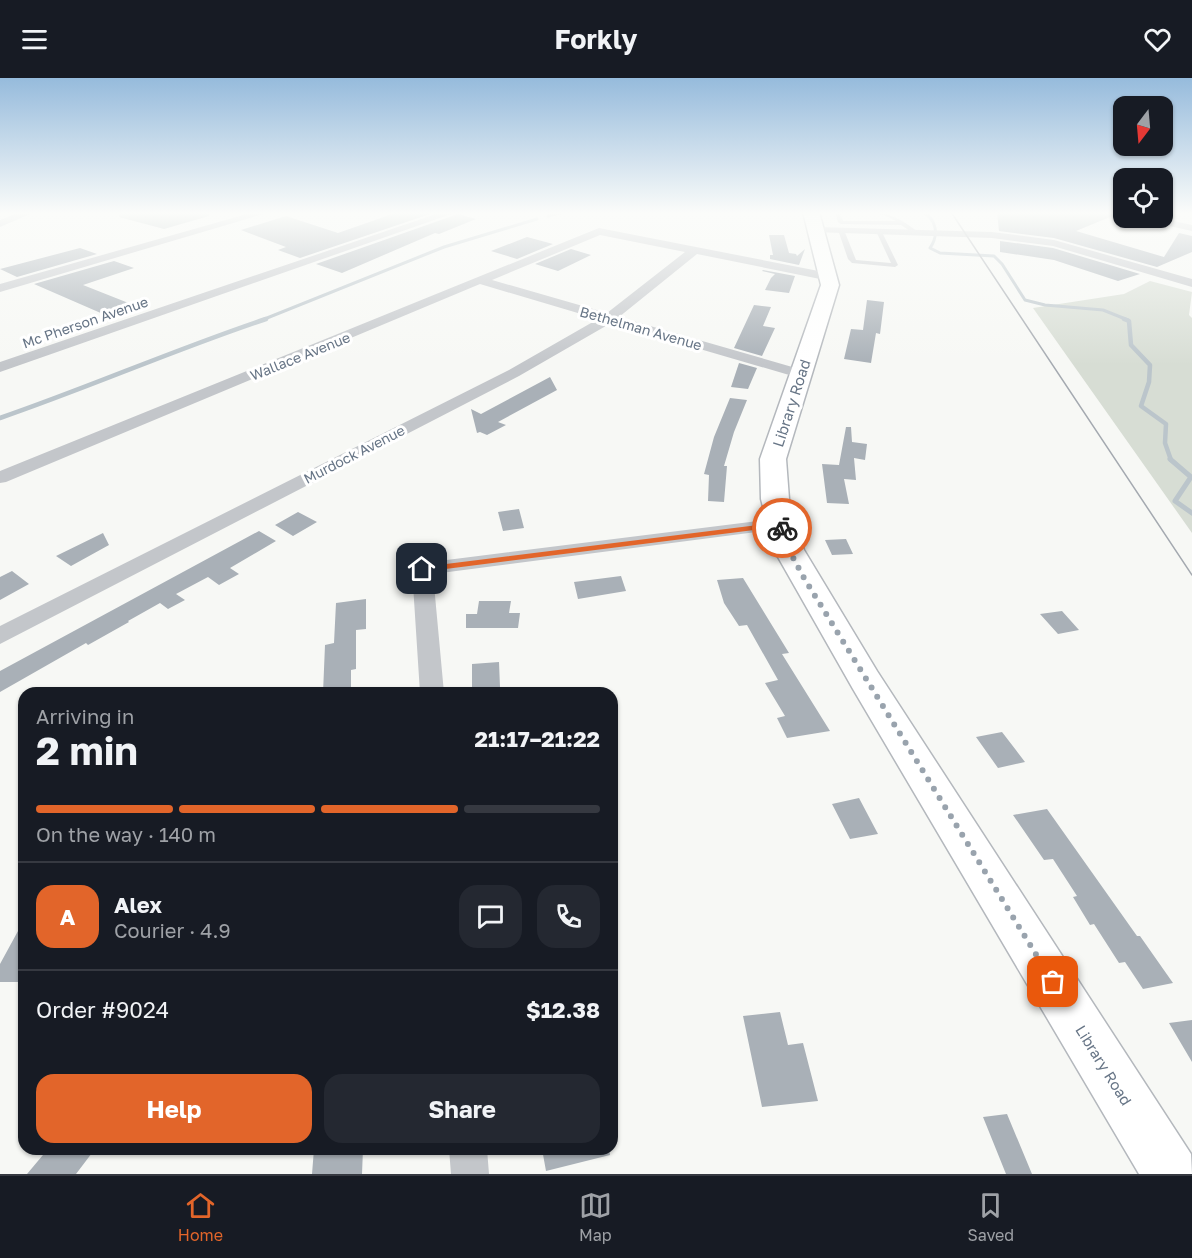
<!DOCTYPE html>
<html lang="en">
<head>
<meta charset="utf-8">
<style>
  :root { --surface:#171b24; --page:#242831; --text:#f1f3f6; --muted:#9ea1a6; --line:#363941; --accent:#e2652a }
  body { margin:0; font-family:"Golos Text",sans-serif; background:var(--page); color:var(--text); height:100vh; display:flex; flex-direction:column; font-size:22px; white-space:nowrap }
  * { box-sizing:border-box; margin:0 }
  p { font-size:20px; color:var(--muted) }
  .icon { flex:none; width:33px; height:33px; fill:none; stroke:currentColor; stroke-width:2; stroke-linecap:round; stroke-linejoin:round }
  .map { position:relative; flex:1; overflow:hidden }
  .panel { position:absolute; left:18px; top:609px; width:600px; height:468px; display:flex; flex-direction:column; background:var(--surface); border-radius:18px; box-shadow:0 2px 4px #0004 }
  .panel>* { flex:none }
  .needle { width:39px; rotate:196deg }
  .buttons { position:absolute; left:1113px; top:18px; display:grid; gap:12px }
  .buttons a { display:grid; place-items:center; width:60px; height:60px; border-radius:12px; background:var(--surface); box-shadow:0 2px 4px #0004; font-size:30px }
  .pin { position:absolute; display:grid; place-items:center; width:51px; height:51px; color:#fff; margin:-26px; border-radius:12px; box-shadow:0 3px 9px #0006 }
  .courier { position:absolute; display:grid; place-items:center; width:60px; height:60px; margin:-30px; border:4px solid #e2652a; border-radius:50%; background:#fff; color:#222; box-shadow:0 2px 8px #0007 }
  .summary em { font-style:normal; font-weight:700 }
  .summary div { display:flex; flex-direction:column-reverse }
  .summary { display:flex; align-items:center; justify-content:space-between; height:102px; padding:0 18px }
  h1 { font-size:39px; font-weight:700; line-height:45px }
  .bar { display:grid; grid-template-columns:repeat(4,1fr); gap:9px 6px; align-content:center; height:72px; padding:0 18px }
  .bar i { height:8px; border-radius:4px; background:var(--line) }
  .bar .on { background:var(--accent) }
  .bar p { grid-column:span 4 }
  .line { display:flex; align-items:center; gap:15px; padding:0 18px; border-top:2px solid var(--line) }
  .line div { flex:1 }
  .round { display:grid; place-items:center; flex:none; width:63px; height:63px; border-radius:18px; background:var(--page) }
  .primary-button { display:flex; gap:12px; margin-top:auto; padding:12px 18px }
  .primary-button a { flex:1; height:69px; border-radius:18px; background:var(--accent); color:#fff; font-size:24px; font-weight:700; line-height:69px; text-align:center }
  .primary-button a+a { background:var(--page); color:var(--text) }
  header { display:flex; justify-content:space-between; align-items:center; height:78px; padding:0 18px; background:var(--surface); font-size:27px; font-weight:700 }
  .dock { display:flex; justify-content:space-around; align-items:center; height:84px; border-top:2px solid var(--line); background:var(--surface); font-size:16px; color:var(--muted) }
  .dock a { display:grid; justify-items:center; gap:3px }
  .dock .on { color:var(--accent) }
  .map>svg:first-child { display:block }
  .green { fill:#d7ddd4 }
  .lines { fill:none; stroke-linecap:round; stroke-linejoin:round }
  .stream-far2 { stroke:#bbc5cb; stroke-width:3 }
  .stream-far1 { stroke:#bbc5cb; stroke-width:4.5 }
  .stream { stroke:#bbc5cb; stroke-width:5 }
  .building { fill:#a9b0b7 }
  .primary-casing { stroke:#b4b8bd; stroke-width:3 }
  .service { fill:#c3c6ca; fill-rule:evenodd }
  .minor { fill:#c3c6ca; fill-rule:evenodd }
  .primary { fill:#fff; fill-rule:evenodd }
  .tram { stroke:#a4a9b0; stroke-width:1.5 }
  .route { fill:#e2652a }
  .done { stroke:#99a3ad; stroke-width:6; stroke-dasharray:0 10.8 }
  .labels { text-anchor:middle; dominant-baseline:central; stroke-width:6; stroke-linejoin:round; paint-order:stroke }
  .far-street-label { font-size:14px; fill:#677586; stroke:#fff }
  .street-label { font-size:15px; fill:#677586; stroke:#fff }
</style>
</head>
<body>
<header><svg class="icon" aria-label="menu" viewBox="0 0 24 24"><path d="M4 6h16M4 12h16M4 18h16"/></svg>Forkly<svg class="icon" aria-label="heart" viewBox="0 0 24 24"><path d="M12 20l-8-8c-3-5 5-10 8-4 3-6 11-1 8 4z"/></svg></header>
<div class="map">
<svg width="1192" height="1096" viewBox="0 0 1192 1096">
  <rect width="100%" height="100%" fill="#f7f8f5"/>
  <!-- green -->
  <path class="green" d="M1150,203L1192,214L1189,237L1192,240V455L1033,230L1124,216Z"/>
  <g class="lines">
    <!-- stream-far2 -->
    <path class="stream-far2" d="M922,134C937,141 939,157 930,170L940,175L994,178L1002,186L1025,222L1045,227L1103,232L1128,242
      M548,138L563,134
      M262,242L444,169L537,141"/>
    <!-- stream-far1 -->
    <path class="stream-far1" d="M1124,241L1129,243L1131,267L1150,287L1149,304L1141,328L1166,346L1165,365L1171,382
      M0,340C90,309 176,271 266,241"/>
    <!-- stream -->
    <path class="stream" d="M1170,381L1191,399L1175,423L1192,435"/>
  </g>
  <!-- building -->
  <path class="building" d="M120,134H208L209,138L164,151L119,139Z
    M398,134H436L300,180L278,172L286,169L241,152L286,138L338,155Z
    M997,134H1122L1076,153L1164,179L1179,155L1192,158V174L1157,189L1054,160L999,153Z
    M458,136L476,141L439,156L435,155L342,195L316,186Z
    M769,157H784L789,175L796,176L797,178L805,171L799,187L770,181V177H773Z
    M527,159L553,166L517,181L491,173Z
    M1000,163L1053,170L1140,196L1118,203L1054,182L1000,174Z
    M80,170L97,176L17,199L0,191Z
    M571,171L591,177L558,193L535,186Z
    M114,183L134,190L83,207L131,226L103,236L34,206Z
    M763,192L795,198L789,215L765,212L771,200L775,196L762,193Z
    M867,222L884,224L880,256L876,255L871,285L844,281L851,251L863,252Z
    M754,227L771,229L763,248L775,250L762,278L734,270Z
    M739,285L757,290L748,311L731,309Z
    M550,299L557,312L498,344L506,347L487,357L480,354L477,355L471,331L481,336Z
    M730,320L747,322L734,354L724,388H727L724,424L708,423L709,397L704,396L714,359Z
    M846,349H851L852,364L867,366L865,382L854,380L856,402L844,401L849,426L827,425L822,386L839,387Z
    M519,431L524,450L503,453L498,434Z
    M298,434L317,444L293,458L275,447Z
    M259,453L276,463L230,490L239,496L219,507L208,499L176,516L185,522L168,531L160,525L128,543L129,544L88,567L86,565L0,614V593Z
    M103,455L109,467L71,488L56,478Z
    M846,461L853,476L832,477L825,462Z
    M12,493L29,506L0,522V499Z
    M621,498L626,513L578,521L574,504Z
    M743,500L789,575L782,576L830,653L787,660L777,640L785,638L765,605L778,602L747,547L739,548L724,525L717,502Z
    M366,521V551L356,552V591L351,592V615H323L325,567L334,565L336,525Z
    M479,523H511L509,535H520L518,550H466V536H477Z
    M1062,533L1079,552L1058,556L1040,536Z
    M499,584L500,609L472,611V586Z
    M1002,654L1025,684L998,690L976,659Z
    M859,720L878,756L850,761L832,726Z
    M1047,731L1137,858H1140L1173,905L1143,911L1125,884L1119,885L1094,846L1090,847L1073,819L1077,818L1053,781L1044,782L1013,737Z
    M24,842V904H0V886Z
    M780,934L788,967L803,965L818,1023L762,1029L743,938Z
    M1192,942V984L1169,945Z
    M1007,1036L1032,1096H1006L983,1039Z
    M48,1071H95L76,1096H27Z
    M314,1071H363L362,1096H312Z
    M542,1071H609L610,1077L546,1093Z"/>
  <g class="lines">
    <defs>
      <path id="primary" d="M803,134H819L839,207L786,381L789,421L804,472L877,593L1191,1076L1192,1096H1139L853,611L774,472L761,421L760,381L821,207Z"/>
    </defs>
    <!-- primary casing -->
    <use href="#primary" class="primary-casing"/>
    <!-- service -->
    <path class="service" d="M835,134H839L843,143H896L884,137L866,134C886,133 902,141 918,154L913,155L901,147L841,146L838,144Z
      M841,150L844,152L856,182L891,185L876,153L881,152L898,187L895,189L852,185L848,181L838,152Z"/>
    <!-- minor -->
    <path class="minor" d="M21,134H35L0,149V142Z
      M254,134H270L0,214V206Z
      M442,134H457L0,294V284Z
      M1142,140H1159L1192,147V153L1143,142Z
      M817,149L992,154L1054,162L1192,201V209L1053,168L992,160L813,154L811,152Z
      M599,150L834,196L836,199L830,203L697,176L619,239L806,293L809,296L806,299H796L611,245L519,298L0,566V548L509,292L598,241L480,206L6,404L0,405V393ZM600,157L685,174L607,235L492,202Z
      M781,440L788,442L791,446L788,450L433,496L444,615H420L412,491L415,486Z
      M449,1071H487L489,1096H451Z"/>
    <!-- primary -->
    <use href="#primary" class="primary"/>
    <!-- tram -->
    <path class="tram" d="M951,134L1192,497"/>
  </g>
  <!-- sky -->
  <linearGradient id="sky" x2="0" y2="1"><stop stop-color="#96bbdc"/><stop offset="0.47" stop-color="#fbfcfa"/><stop offset="1" stop-color="#fbfcfa" stop-opacity="0"/></linearGradient>
  <rect width="1192" height="287" fill="url(#sky)"/>
  <!-- route -->
  <path class="route" d="M781,444L785,446V452H779L777,449L422,494L417,491L422,489Z"/>
  <g class="lines">
    <!-- done -->
    <path class="done" d="M782,450L789,472L804,500L1053,904"/>
  </g>
  <g class="labels">
    <!-- far-street labels -->
    <g class="far-street-label">
      <text transform="translate(85 244) rotate(-19)">Mc Pherson Avenue</text>
      <text transform="translate(641 250) rotate(16)">Bethelman Avenue</text>
      <text transform="translate(300 278) rotate(-22)">Wallace Avenue</text>
      <text transform="translate(354 376) rotate(-27)">Murdock Avenue</text>
    </g>
    <!-- street labels -->
    <g class="street-label">
      <text transform="translate(791 325) rotate(-72)">Library Road</text>
      <text transform="translate(1104 987) rotate(58)">Library Road</text>
    </g>
  </g>
</svg>
<div class="buttons">
<a><svg class="needle" viewBox="-14 -14 28 28"><path d="M0-13l5 13h-10z" fill="#e53935"/><path d="M0 13l5-13h-10z" fill="#9ea1a6"/></svg></a>
<a><svg class="icon" aria-label="locate" viewBox="0 0 24 24"><circle cx="12" cy="12" r="6"/><path d="M12 2v4M12 18v4M2 12h4M18 12h4"/></svg></a>
</div>
<div class="pin" style="left:1053px;top:904px;background:#ea580c"><svg class="icon" aria-label="bag" viewBox="0 0 24 24"><path d="M5 8h14l-1 12H6zM9 8a3 3 0 0 1 6 0"/></svg></div>
<div class="pin" style="left:422px;top:491px;background:#1f2937"><svg class="icon" aria-label="home" viewBox="0 0 24 24"><path d="M3 11l9-7 9 7M6 9v11h12V9"/></svg></div>
<div class="courier" style="left:782px;top:450px"><svg class="icon" aria-label="bike" viewBox="0 0 24 24"><circle cx="6" cy="16" r="4"/><circle cx="18" cy="16" r="4"/><path d="M6 16l4-8h5l3 8M10 8l3 8H6M13 5h3"/></svg></div>
<section class="panel">
<div class="summary"><div><h1>2 min</h1><p>Arriving in</p></div><em>21:17–21:22</em></div>
<div class="bar"><i class="on"></i><i class="on"></i><i class="on"></i><i></i><p>On the way · 140 m</p></div>
<div class="line" style="height:108px"><b class="round" style="background:var(--accent);color:#fff">A</b><div><b>Alex</b><p>Courier · 4.9</p></div><a class="round"><svg class="icon" aria-label="chat" viewBox="0 0 24 24"><path d="M4 5h16v11H9l-5 4z"/></svg></a><a class="round"><svg class="icon" aria-label="phone" viewBox="0 0 24 24"><path d="M5 4h4l2 5-3 2q2 4 5 5l2-3 5 2v4C11 20 4 13 5 4z"/></svg></a></div>
<div class="line" style="height:78px"><div>Order #9024</div><b>$12.38</b></div>
<div class="primary-button"><a>Help</a><a>Share</a></div>
</section>
</div>
<nav class="dock">
<a class="on"><svg class="icon" aria-label="home" viewBox="0 0 24 24"><path d="M3 11l9-7 9 7M6 9v11h12V9"/></svg>Home</a>
<a><svg class="icon" aria-label="map" viewBox="0 0 24 24"><path d="M3 6l6-2 6 2 6-2v14l-6 2-6-2-6 2zM9 4v14M15 6v14"/></svg>Map</a>
<a><svg class="icon" aria-label="saved" viewBox="0 0 24 24"><path d="M7 4h10v16l-5-4-5 4z"/></svg>Saved</a>
</nav>
</body>
</html>
